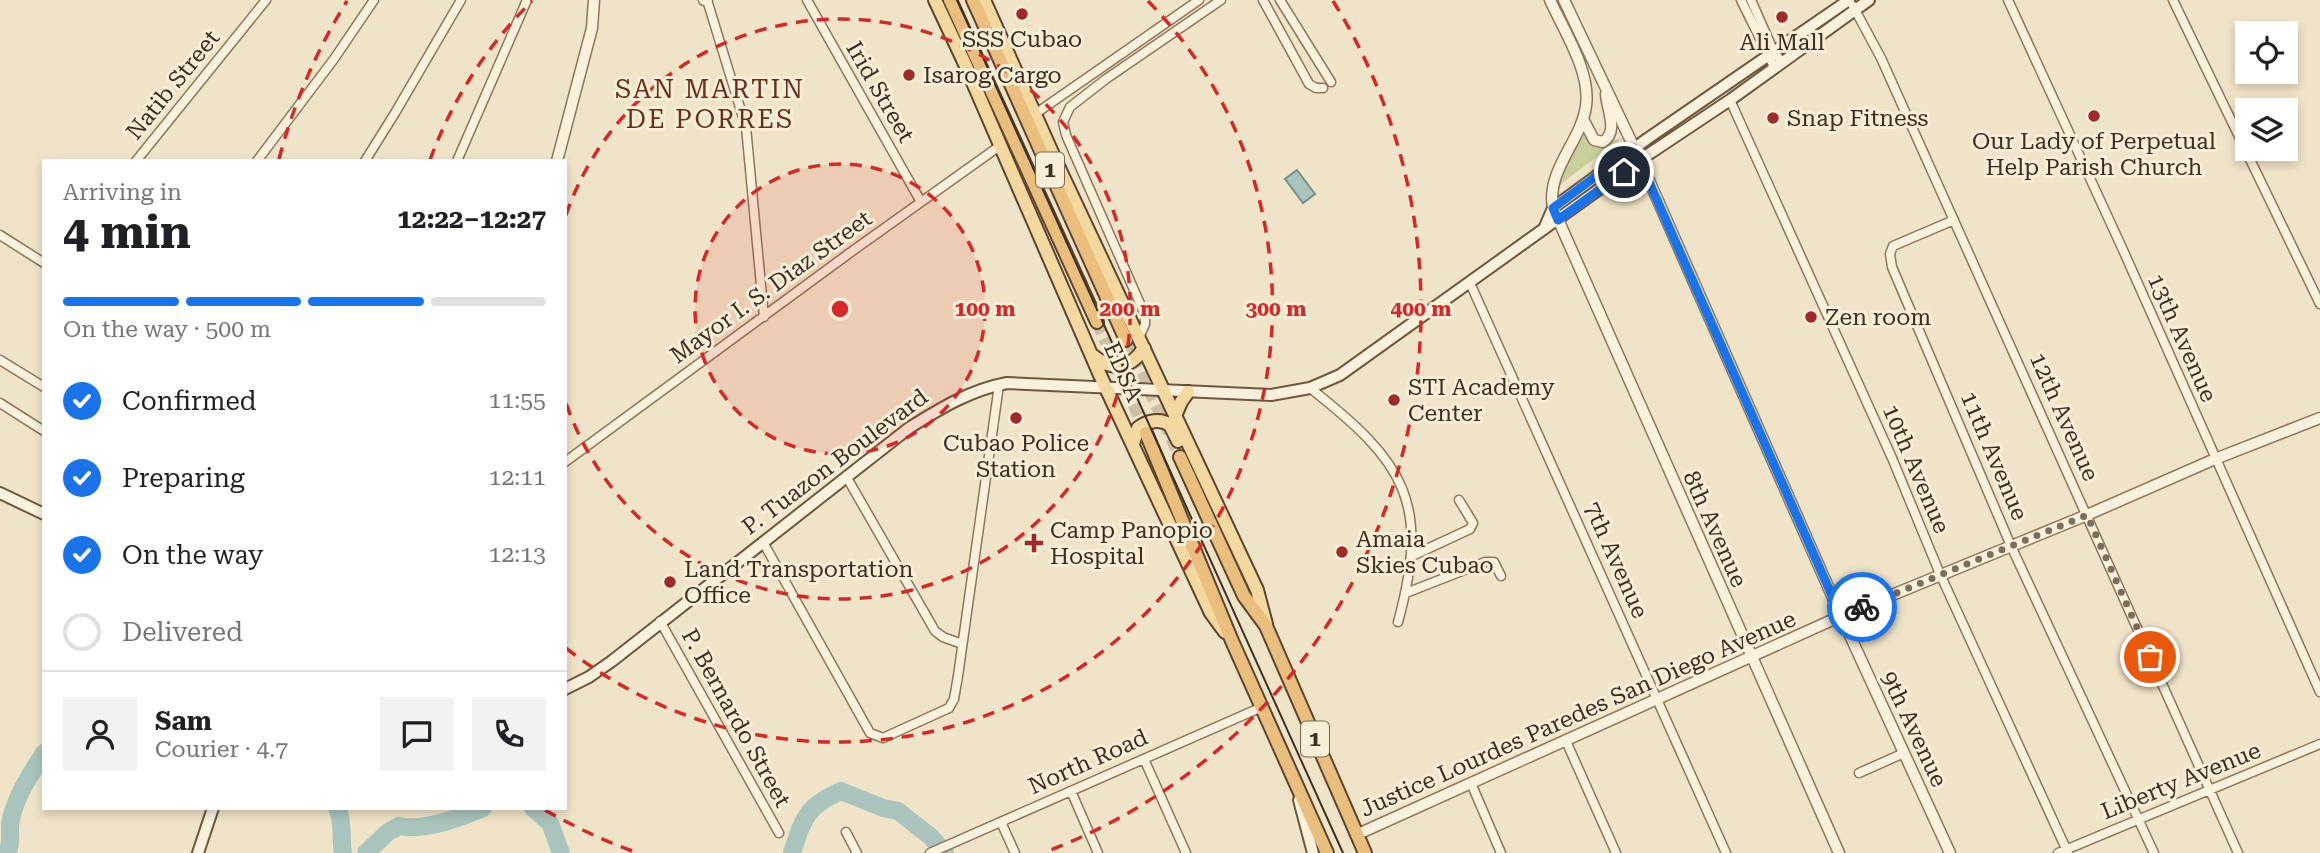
<!DOCTYPE html>
<html lang="en">
<head>
<meta charset="utf-8">
<style>
  :root { --surface:#fff; --page:#f2f2f2; --text:#202124; --muted:#757577; --line:#e0e0e0; --accent:#1a73e8 }
  body { margin:0; font-family:"Roboto Serif",serif; background:var(--page); color:var(--text); height:100vh; display:flex; flex-direction:column; font-size:26px; white-space:nowrap }
  * { box-sizing:border-box; margin:0 }
  p { font-size:23px; color:var(--muted) }
  .icon { flex:none; width:38px; height:38px; fill:none; stroke:currentColor; stroke-width:2; stroke-linecap:round; stroke-linejoin:round }
  .map { position:relative; flex:1; overflow:hidden }
  .panel { position:absolute; left:42px; top:159px; width:525px; height:651px; display:flex; flex-direction:column; background:var(--surface); border-radius:0px; box-shadow:0 4px 10px #0003 }
  .panel>* { flex:none }
  .tools { position:absolute; left:2235px; top:21px; display:grid; gap:14px }
  .tools a { display:grid; place-items:center; width:63px; height:63px; border-radius:0px; background:var(--surface); box-shadow:0 4px 10px #0003; font-size:35px }
  .pin { position:absolute; display:grid; place-items:center; width:60px; height:60px; color:#fff; margin:-30px; border:4px solid #fff; border-radius:50%; box-shadow:0 2px 7px #0007 }
  .courier { position:absolute; display:grid; place-items:center; width:70px; height:70px; margin:-35px; border:5px solid #1a73e8; border-radius:50%; background:#fff; color:#222; box-shadow:0 2px 9px #0007 }
  .summary em { font-style:normal; font-weight:700 }
  .summary div { display:flex; flex-direction:column-reverse }
  .summary { display:flex; align-items:center; justify-content:space-between; height:119px; padding:0 21px }
  h1 { font-size:46px; font-weight:700; line-height:52px }
  .bar { display:grid; grid-template-columns:repeat(4,1fr); gap:10px 7px; align-content:center; height:84px; padding:0 21px }
  .bar i { height:9px; border-radius:5px; background:var(--line) }
  .bar .selected { background:var(--accent) }
  .bar p { grid-column:span 4 }
  .line { display:flex; align-items:center; gap:18px; padding:0 21px; border-top:2px solid var(--line) }
  .line div { flex:1 }
  .round { display:grid; place-items:center; flex:none; width:74px; height:74px; border-radius:0px; background:var(--page) }
  ol { padding:0 21px; list-style:none }
  li { display:flex; align-items:center; gap:21px; height:77px }
  li p { margin-inline-start:auto }
  li .icon { padding:7px; border-radius:50%; background:var(--accent); color:#fff; stroke-width:4 }
  li:last-child { color:var(--muted) }
  li i { width:38px; height:38px; border:4px solid var(--line); border-radius:50% }
  .map>svg:first-child { display:block }
  .green { fill:#c9cf9b }
  .water { fill:#a9c4bc; stroke:#6f938a; stroke-width:2 }
  .lines { fill:none; stroke-linecap:round; stroke-linejoin:round }
  .river { stroke:#a9c4bc; stroke-width:18 }
  .trunk-tunnel { stroke:#ccc0a6; stroke-width:12; stroke-dasharray:12 6; stroke-linecap:butt }
  .minor-casing { stroke:#8d765c; stroke-width:11 }
  .tertiary-casing { stroke:#8d765c; stroke-width:13 }
  .secondary-casing { stroke:#6f573f; stroke-width:14 }
  .primary-casing { stroke:#5b4430; stroke-width:16 }
  .trunk-casing { stroke:#5b4430; stroke-width:16 }
  .minor { stroke:#faf1dc; stroke-width:8 }
  .tertiary { stroke:#faf1dc; stroke-width:10 }
  .secondary { stroke:#faf1dc; stroke-width:10 }
  .primary { stroke:#f3d9a0; stroke-width:12 }
  .trunk { stroke:#eabe7c; stroke-width:12 }
  .tram { stroke:#3d2e20; stroke-width:2 }
  .done { stroke:#7c6e5b; stroke-width:7; stroke-dasharray:0 12.6 }
  .route { stroke:#1a73e8; stroke-width:9 }
  .ring { fill:none; stroke:#d62828; stroke-width:3.5; stroke-dasharray:12 9 }
  .poi-dot { fill:#9e2a2b; stroke:#f7eed8; stroke-width:2.5 }
  .labels { text-anchor:middle; dominant-baseline:central; stroke-width:6; stroke-linejoin:round; paint-order:stroke }
  .shield { fill:#f7eed8; stroke:#756857; stroke-width:2 }
  .shield-label { font-size:21px; font-weight:bold; fill:#3d2e20 }
  .poi-label { font-size:23px; fill:#3d2e20; stroke:#f7eed8; text-anchor:start }
  .street-label { font-size:23px; fill:#3d2e20; stroke:#f7eed8 }
  .quarter-label { font-size:26px; letter-spacing:2px; fill:#6b2e1e; stroke:#f7eed8 }
  .centre { fill:#d62828; stroke:#f7eed8; stroke-width:3.5 }
  .ring-label { font-size:21px; text-anchor:middle; font-weight:bold; fill:#d62828; stroke:#f7eed8; stroke-width:6; stroke-linejoin:round; paint-order:stroke }
</style>
</head>
<body>
<div class="map">
<svg width="2320" height="853" viewBox="0 0 2320 853">
  <rect width="100%" height="100%" fill="#f0e4c8"/>
  <!-- green -->
  <path class="green" d="M1582,127C1594,151 1600,144 1622,138L1558,186L1561,173Z"/>
  <!-- water -->
  <path class="water" d="M1297,170L1315,194L1303,203L1285,179Z"/>
  <g class="lines">
    <!-- river -->
    <path class="river" d="M337,808C344,822 340,838 343,853
      M533,808L550,823L561,853
      M7,853C13,842 8,831 11,819C17,794 30,775 44,753
      M366,853L388,832L399,826C423,831 460,818 483,808
      M792,853C803,819 806,806 841,791L883,808L898,811L931,837L945,853"/>
    <!-- trunk-tunnel -->
    <path class="trunk-tunnel" d="M1097,322L1146,433
      M1126,340L1180,457"/>
    <defs>
      <path id="minor" d="M707,0L746,127L764,317
        M807,0L921,202
        M1263,0L1309,84L1316,88H1323
        M1280,0L1331,82
        M1741,0L1774,67
        M1751,0L1774,52L1782,62
        M2008,0L2123,250L2320,692
        M2173,0L2320,304
        M1853,6L1881,58L2238,853
        M1730,100L1892,458L1940,574L2068,853
        M1035,114L1199,0
        M136,161L266,0
        M257,161L334,59L374,0
        M365,161L395,113L461,0
        M457,161L527,0
        M1954,220L1893,246L1890,254L1892,267L2011,546L2154,853
        M0,235L44,263
        M1470,283L1726,853
        M1139,338L1145,324V315L1066,135L1063,122L1070,107L1106,79L1221,0
        M0,360L44,387
        M1310,388C1404,462 1431,501 1398,622
        M0,403L44,431
        M565,462L851,252L1001,145
        M846,476L935,631L943,637L962,644
        M763,542L870,733L883,738L949,708L954,699L958,676L999,385
        M1412,556L1470,529L1473,523L1459,500
        M1406,593L1485,562H1494L1501,576
        M660,621L779,833
        M1566,741L1616,853
        M1144,759L1186,853
        M1859,773L1904,753
        M1471,783L1501,853
        M1071,791L1098,853
        M1001,822L1015,853
        M846,832L857,853
        M930,853L1262,707
        M2058,853L2320,744"/>
      <path id="tertiary" d="M704,0H707
        M1550,0C1564,31 1591,72 1586,106C1581,142 1546,170 1553,208L1839,853
        M1564,0L1640,160L1841,616L1950,853
        M1583,119L1594,140L1603,142C1619,131 1607,111 1606,94
        M557,161L592,28L594,0
        M1356,835L1841,616L2087,515L2215,459L2320,418"/>
      <path id="secondary" d="M1544,229L1553,208L1647,139L1849,0
        M0,493L44,514
        M565,689L589,677L612,661L909,428C941,408 970,390 1007,383L1271,395L1310,388L1340,375L1640,160L1730,100L1869,0
        M1299,800L1313,853
        M198,853L213,808"/>
      <path id="primary" d="M935,0L965,64L1100,375L1211,613L1225,632
        M984,0L1058,166L1257,590L1266,624
        M1091,354C1111,371 1129,371 1144,348
        M1175,416L1181,402L1188,392
        M1133,444L1138,428C1147,421 1160,418 1170,425L1178,441"/>
      <path id="trunk" d="M950,0L1097,322
        M973,0L1126,340
        M1146,433L1232,641L1327,853
        M1180,457L1244,596L1266,626L1365,853"/>
    </defs>
    <!-- minor casing -->
    <use href="#minor" class="minor-casing"/>
    <!-- tertiary casing -->
    <use href="#tertiary" class="tertiary-casing"/>
    <!-- secondary casing -->
    <use href="#secondary" class="secondary-casing"/>
    <!-- primary casing -->
    <use href="#primary" class="primary-casing"/>
    <!-- trunk casing -->
    <use href="#trunk" class="trunk-casing"/>
    <!-- minor -->
    <use href="#minor" class="minor"/>
    <!-- tertiary -->
    <use href="#tertiary" class="tertiary"/>
    <!-- secondary -->
    <use href="#secondary" class="secondary"/>
    <!-- primary -->
    <use href="#primary" class="primary"/>
    <!-- trunk -->
    <use href="#trunk" class="trunk"/>
    <!-- tram -->
    <path class="tram" d="M957,0L1343,853"/>
  </g>
  <g class="lines">
    <!-- done -->
    <path class="done" d="M1862,607L2087,515L2150,657"/>
    <!-- route -->
    <path class="route" d="M1624,172L1558,220L1553,208L1634,148L1841,616L1862,607"/>
  </g>
  <!-- distance rings -->
  <circle cx="840" cy="309" r="145" fill="#d62828" fill-opacity=".12"/>
  <g class="ring">
    <circle cx="840" cy="309" r="145"/>
    <path d="M566 215A290 290 0 1 1 566 403"/>
    <path d="M430 160A436 436 0 0 1 532 1M1148 1A436 436 0 0 1 566 648"/>
    <path d="M632 851A581 581 0 0 1 545 810M279 159A581 581 0 0 1 347 1M1333 1A581 581 0 0 1 1048 851"/>
  </g>
  <!-- markers -->
  <g class="poi-dot">
    <circle cx="1022" cy="14" r="7"/>
    <circle cx="1782" cy="17" r="7"/>
    <circle cx="909" cy="75" r="7"/>
    <circle cx="2094" cy="116" r="7"/>
    <circle cx="1773" cy="118" r="7"/>
    <circle cx="1811" cy="317" r="7"/>
    <circle cx="1394" cy="400" r="7"/>
    <circle cx="1016" cy="418" r="7"/>
    <path d="M1030.5 532.5h7v7h7v7h-7v7h-7v-7h-7v-7h7z"/>
    <circle cx="1342" cy="552" r="7"/>
    <circle cx="670" cy="582" r="7"/>
  </g>
  <g class="labels">
    <!-- shield labels -->
    <g class="shield">
      <rect x="1036" y="152.5" width="28" height="35" rx="5"/>
      <rect x="1301" y="721.5" width="28" height="35" rx="5"/>
    </g>
    <g class="shield-label">
      <text x="1050" y="170">1</text>
      <text x="1315" y="739">1</text>
    </g>
    <!-- poi labels -->
    <g class="poi-label">
      <text x="1022" y="39" text-anchor="middle">SSS Cubao</text>
      <text x="1782" y="42" text-anchor="middle">Ali Mall</text>
      <text x="923" y="75">Isarog Cargo</text>
      <text x="1787" y="118">Snap Fitness</text>
      <text x="2094" y="141" text-anchor="middle">Our Lady of Perpetual<tspan x="2094" dy="26">Help Parish Church</tspan></text>
      <text x="1825" y="317">Zen room</text>
      <text x="1408" y="387">STI Academy<tspan x="1408" dy="26">Center</tspan></text>
      <text x="1016" y="443" text-anchor="middle">Cubao Police<tspan x="1016" dy="26">Station</tspan></text>
      <text x="1050" y="530">Camp Panopio<tspan x="1050" dy="26">Hospital</tspan></text>
      <text x="1356" y="539">Amaia<tspan x="1356" dy="26">Skies Cubao</tspan></text>
      <text x="684" y="569">Land Transportation<tspan x="684" dy="26">Office</tspan></text>
    </g>
    <!-- street labels -->
    <g class="street-label">
      <text transform="translate(173 85) rotate(-51)">Natib Street</text>
      <text transform="translate(880 92) rotate(60)">Irid Street</text>
      <text transform="translate(771 287) rotate(-36)">Mayor I. S. Diaz Street</text>
      <text transform="translate(2182 338) rotate(66)">13th Avenue</text>
      <text transform="translate(1123 372) rotate(66)">EDSA</text>
      <text transform="translate(2064 417) rotate(66)">12th Avenue</text>
      <text transform="translate(1994 456) rotate(67)">11th Avenue</text>
      <text transform="translate(835 462) rotate(-37)">P. Tuazon Boulevard</text>
      <text transform="translate(1916 469) rotate(67)">10th Avenue</text>
      <text transform="translate(1715 529) rotate(66)">8th Avenue</text>
      <text transform="translate(1616 560) rotate(66)">7th Avenue</text>
      <text transform="translate(1578 714) rotate(-24)">Justice Lourdes Paredes San Diego Avenue</text>
      <text transform="translate(736 718) rotate(61)">P. Bernardo Street</text>
      <text transform="translate(1914 729) rotate(65)">9th Avenue</text>
      <text transform="translate(1088 762) rotate(-24)">North Road</text>
      <text transform="translate(2181 781) rotate(-22)">Liberty Avenue</text>
    </g>
    <!-- quarter labels -->
    <g class="quarter-label">
      <text x="710" y="89">SAN MARTIN<tspan x="710" dy="30">DE PORRES</tspan></text>
    </g>
  </g>
  <circle cx="840" cy="309" r="10" class="centre"/>
  <g class="ring-label">
    <text x="985" y="316">100 m</text>
    <text x="1130" y="316">200 m</text>
    <text x="1276" y="316">300 m</text>
    <text x="1421" y="316">400 m</text>
  </g>
</svg>
<div class="tools">
<a><svg class="icon" aria-label="locate" viewBox="0 0 24 24"><circle cx="12" cy="12" r="6"/><path d="M12 2v4M12 18v4M2 12h4M18 12h4"/></svg></a>
<a><svg class="icon" aria-label="layers" viewBox="0 0 24 24"><path d="M12 4l9 5-9 5-9-5zM3 14l9 5 9-5"/></svg></a>
</div>
<div class="pin" style="left:2150px;top:657px;background:#ea580c"><svg class="icon" aria-label="bag" viewBox="0 0 24 24"><path d="M5 8h14l-1 12H6zM9 8a3 3 0 0 1 6 0"/></svg></div>
<div class="pin" style="left:1624px;top:172px;background:#1f2937"><svg class="icon" aria-label="home" viewBox="0 0 24 24"><path d="M3 11l9-7 9 7M6 9v11h12V9"/></svg></div>
<div class="courier" style="left:1862px;top:607px"><svg class="icon" aria-label="bike" viewBox="0 0 24 24"><circle cx="6" cy="16" r="4"/><circle cx="18" cy="16" r="4"/><path d="M6 16l4-8h5l3 8M10 8l3 8H6M13 5h3"/></svg></div>
<section class="panel">
<div class="summary"><div><h1>4 min</h1><p>Arriving in</p></div><em>12:22–12:27</em></div>
<div class="bar"><i class="selected"></i><i class="selected"></i><i class="selected"></i><i></i><p>On the way · 500 m</p></div>
<ol>
<li><svg class="icon" aria-label="check" viewBox="0 0 24 24"><path d="M5 12l5 5 9-10"/></svg>Confirmed<p>11:55</p></li>
<li><svg class="icon" aria-label="check" viewBox="0 0 24 24"><path d="M5 12l5 5 9-10"/></svg>Preparing<p>12:11</p></li>
<li><svg class="icon" aria-label="check" viewBox="0 0 24 24"><path d="M5 12l5 5 9-10"/></svg>On the way<p>12:13</p></li>
<li><i></i>Delivered</li>
</ol>
<div class="line" style="height:126px"><a class="round"><svg class="icon" aria-label="person" viewBox="0 0 24 24"><circle cx="12" cy="8" r="4"/><path d="M4 21q1-7 8-7t8 7"/></svg></a><div><b>Sam</b><p>Courier · 4.7</p></div><a class="round"><svg class="icon" aria-label="chat" viewBox="0 0 24 24"><path d="M4 5h16v11H9l-5 4z"/></svg></a><a class="round"><svg class="icon" aria-label="phone" viewBox="0 0 24 24"><path d="M5 4h4l2 5-3 2q2 4 5 5l2-3 5 2v4C11 20 4 13 5 4z"/></svg></a></div>
</section>
</div>
</body>
</html>
